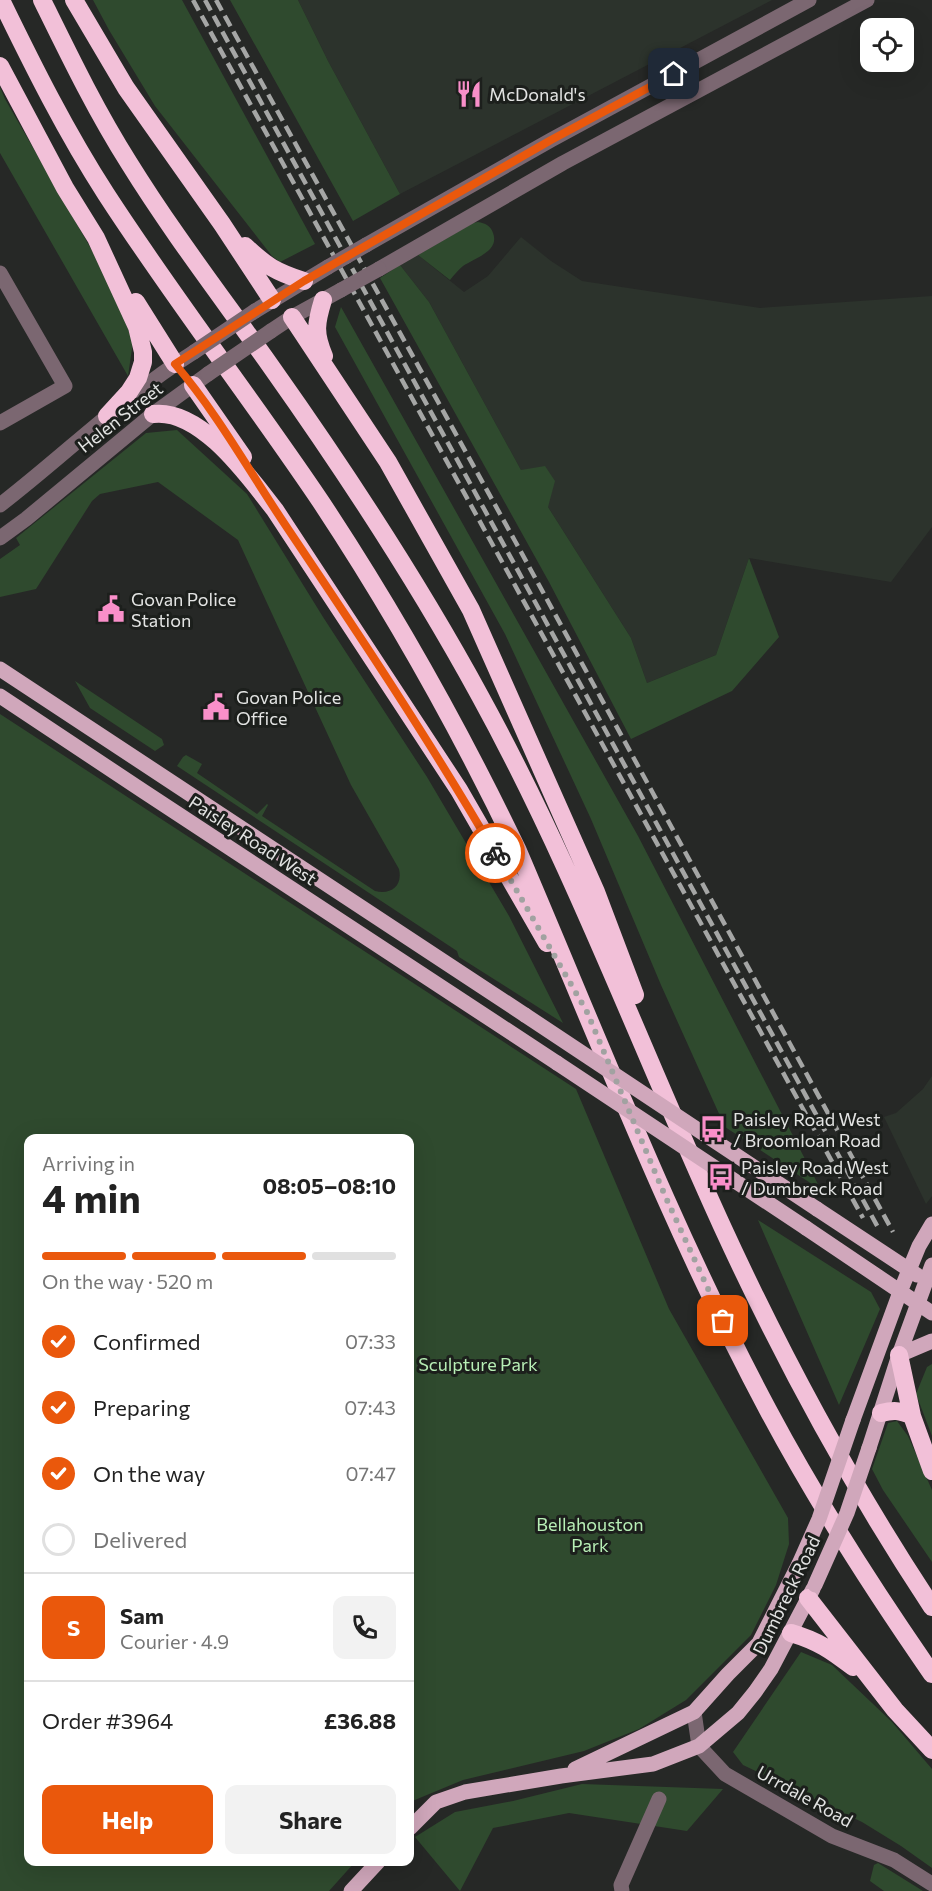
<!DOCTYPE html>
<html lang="en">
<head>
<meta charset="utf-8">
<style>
  :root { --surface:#fff; --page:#f2f2f2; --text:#222; --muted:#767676; --line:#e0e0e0; --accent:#ea580c }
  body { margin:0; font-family:Commissioner,sans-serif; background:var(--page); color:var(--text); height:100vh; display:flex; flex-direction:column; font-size:22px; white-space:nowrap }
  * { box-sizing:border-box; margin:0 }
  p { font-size:20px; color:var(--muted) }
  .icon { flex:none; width:33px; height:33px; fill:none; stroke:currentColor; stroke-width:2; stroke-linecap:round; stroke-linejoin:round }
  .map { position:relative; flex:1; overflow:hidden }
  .drawer { position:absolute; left:24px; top:1134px; width:390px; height:732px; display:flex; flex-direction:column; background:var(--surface); border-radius:12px; box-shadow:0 6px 24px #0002 }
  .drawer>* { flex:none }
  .buttons { position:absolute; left:860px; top:18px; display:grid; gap:12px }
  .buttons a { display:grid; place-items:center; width:54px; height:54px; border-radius:12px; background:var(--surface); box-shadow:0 6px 24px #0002; font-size:30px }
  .pin { position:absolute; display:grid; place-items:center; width:51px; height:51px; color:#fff; margin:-26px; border-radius:12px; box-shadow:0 3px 9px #0006 }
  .courier { position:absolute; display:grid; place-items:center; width:60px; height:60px; margin:-30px; border:4px solid #ea580c; border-radius:50%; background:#fff; color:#222; box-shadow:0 2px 8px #0007 }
  .head em { font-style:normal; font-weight:700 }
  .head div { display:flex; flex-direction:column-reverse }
  .head { display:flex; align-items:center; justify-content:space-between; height:102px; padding:0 18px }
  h1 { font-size:39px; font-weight:700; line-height:45px }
  .bar { display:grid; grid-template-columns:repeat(4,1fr); gap:9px 6px; align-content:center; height:72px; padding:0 18px }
  .bar i { height:8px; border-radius:4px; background:var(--line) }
  .bar .active { background:var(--accent) }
  .bar p { grid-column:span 4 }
  .line { display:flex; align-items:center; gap:15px; padding:0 18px; border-top:2px solid var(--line) }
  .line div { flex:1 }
  .round { display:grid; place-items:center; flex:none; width:63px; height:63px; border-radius:12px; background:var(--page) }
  ol { padding:0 18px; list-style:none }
  li { display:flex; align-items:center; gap:18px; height:66px }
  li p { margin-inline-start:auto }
  li .icon { padding:6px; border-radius:50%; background:var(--accent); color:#fff; stroke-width:4 }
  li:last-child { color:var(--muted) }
  li i { width:33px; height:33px; border:3px solid var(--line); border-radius:50% }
  .primary-button { display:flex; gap:12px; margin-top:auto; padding:12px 18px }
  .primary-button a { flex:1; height:69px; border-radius:12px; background:var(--accent); color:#fff; font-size:24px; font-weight:700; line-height:69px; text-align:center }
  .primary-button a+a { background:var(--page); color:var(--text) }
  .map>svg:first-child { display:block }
  .built { fill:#2c332c }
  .green { fill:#2f4a2e }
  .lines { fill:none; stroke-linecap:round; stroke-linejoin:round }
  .minor { stroke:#7b6771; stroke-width:15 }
  .major { stroke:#d0a7bb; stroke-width:15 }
  .highway { stroke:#f2c0d8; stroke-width:18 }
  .rail { stroke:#a5a6a5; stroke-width:4.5; stroke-dasharray:12 6; stroke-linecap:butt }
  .minor-bridge { stroke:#7b6771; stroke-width:15 }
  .major-bridge { stroke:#d0a7bb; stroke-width:15 }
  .done { stroke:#a1a2a1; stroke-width:6; stroke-dasharray:0 10.8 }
  .route { stroke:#ea580c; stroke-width:8 }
  .labels { text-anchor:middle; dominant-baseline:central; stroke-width:6; stroke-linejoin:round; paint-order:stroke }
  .poi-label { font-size:18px; fill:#e3e4e3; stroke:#1c1f1c; text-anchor:start }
  .street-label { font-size:18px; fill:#e3e4e3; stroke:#1c1f1c }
  .park-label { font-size:18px; fill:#b8efb6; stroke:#1c1f1c }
</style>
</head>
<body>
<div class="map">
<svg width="932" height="1891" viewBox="0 0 932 1891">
  <rect width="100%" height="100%" fill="#262826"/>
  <!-- built -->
  <path class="built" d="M298,0H772L400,194L328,61Z
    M521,237L551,261L582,281L760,308L932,296V527L891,582L749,558L716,655L647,683L631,638L548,507L521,470L429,302L400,265L418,255L464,292L488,276Z
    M932,1076V1196L926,1204L884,1117L896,1113L923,1089Z"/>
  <!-- green -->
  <path class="green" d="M93,0H182L315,244L280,262L272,256L155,106L109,30Z
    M230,0H298L328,61L400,194L353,221Z
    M0,87L5,99L109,280L133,342L128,376L0,153Z
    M478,222C485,223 491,226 493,233C500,251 475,258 463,266C458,270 454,275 450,280L418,255L473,223Z
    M400,265L429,302L521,470L545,466L555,481L548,507L631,638L647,683L716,655L749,558L779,637L732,691L631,739L549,582L380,278Z
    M341,307L638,836L821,1190L725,1127L661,985L591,819L505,634L335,327Z
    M177,430L247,494L323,617L427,777L509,916L563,1023L459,957L457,951L177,766L183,757L186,755L202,764L197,773L257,814L267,804L268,805L262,816L375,891C391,895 403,886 399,869L351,785L238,540L158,482L100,494L92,501L36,589L0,597V559L20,545L16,538L146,433Z
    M75,681L162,739L164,745L155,751L90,708Z
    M0,714L576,1089L669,1309L788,1518L789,1544L776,1585L751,1635L686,1700L639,1729L584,1751L463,1780L410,1802V1138H28V1862H355L329,1891H0Z
    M758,1220L871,1292L880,1309L839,1405Z
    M932,1364V1436L916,1394L927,1367Z
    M897,1421L908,1436L932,1490V1562L883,1490L872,1469L888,1423Z
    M801,1652L832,1665L892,1722L932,1769V1868L901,1846L862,1822L743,1765L733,1752Z
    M582,1784L723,1789L687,1831L569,1813L493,1828L460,1891L415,1837L455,1812L513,1801Z
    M878,1863L923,1891H884L870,1881L874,1865Z"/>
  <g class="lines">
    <!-- minor -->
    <path class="minor" d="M366,245L551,140L809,0
      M379,269L563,163L867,0
      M0,273L65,386L0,423
      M255,311L328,267
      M271,331L292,317L341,290
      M0,505C65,455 124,396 194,352
      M0,538L26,519L153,414L208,374
      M694,1712L699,1746L725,1774L832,1836L894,1860L932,1884
      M622,1891L621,1885L659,1799"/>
    <!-- major -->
    <path class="major" d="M0,669L525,1015
      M0,696L143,791L557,1063
      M817,1209L917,1275
      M806,1228L932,1313
      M899,1355L932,1341
      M853,1420L900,1292L919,1246L932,1224
      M869,1448L899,1355L932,1265
      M575,1769L694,1712L728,1674L759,1643L799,1564
      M410,1828L436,1802L465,1792L561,1776L653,1764L699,1746L738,1713L755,1692L771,1669L813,1589
      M351,1891L378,1862"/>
    <!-- highway -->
    <path class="highway" d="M1,0C33,66 66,132 106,194C174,299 251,398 321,502C395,614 460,730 518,851C598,1038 672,1230 768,1410C817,1502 873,1589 932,1674
      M42,0C69,55 96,111 129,163C173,234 224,300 272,368C347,474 418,582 480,696C574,867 641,1049 722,1226C783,1359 852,1486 932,1607
      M74,0L126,88L222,224L272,300
      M0,66L65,188L96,238L137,327L143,352V362L138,378L129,392L107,416
      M245,246C266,266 276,272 304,281
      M323,300C316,323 314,333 324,356
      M136,302L175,364
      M292,317L388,462L471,610L596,892L635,995
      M193,385L243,457
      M153,414C201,408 249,477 275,510L459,790L547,943
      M899,1355L912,1416L932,1471
      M881,1413C893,1410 900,1410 912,1416
      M808,1598L895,1710L932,1750
      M791,1633C818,1641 831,1650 853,1667"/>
    <!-- rail -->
    <path class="rail" d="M193,0L863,1218
      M205,0L880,1231
      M216,0L515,541L893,1232"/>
    <!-- minor-bridge -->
    <path class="minor-bridge" d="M328,267L366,245
      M341,290L379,269
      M194,352L255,311
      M208,374L271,331"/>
    <!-- major-bridge -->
    <path class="major-bridge" d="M525,1015L817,1209
      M557,1063L806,1228
      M799,1564L819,1519L853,1420
      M815,1585L847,1513L869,1448"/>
  </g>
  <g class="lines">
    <!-- done -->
    <path class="done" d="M495,853L587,1012L666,1198L723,1321"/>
    <!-- route -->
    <path class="route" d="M495,853C430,741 358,633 286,526C249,471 218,414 175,364L304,281L551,140L674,74"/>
  </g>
  <!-- icons -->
  <defs>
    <symbol id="restaurant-bare" viewBox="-9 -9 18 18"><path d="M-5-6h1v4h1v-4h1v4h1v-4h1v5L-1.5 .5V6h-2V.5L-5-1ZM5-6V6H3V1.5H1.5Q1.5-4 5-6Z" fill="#f98fc9" stroke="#1c1f1c" stroke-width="2.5" paint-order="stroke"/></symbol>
    <symbol id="civic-bare" viewBox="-9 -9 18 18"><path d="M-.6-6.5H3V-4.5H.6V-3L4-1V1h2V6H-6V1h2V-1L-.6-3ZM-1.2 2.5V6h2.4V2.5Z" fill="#f98fc9" stroke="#1c1f1c" stroke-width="2.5" paint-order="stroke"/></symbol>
    <symbol id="bus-bare" viewBox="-9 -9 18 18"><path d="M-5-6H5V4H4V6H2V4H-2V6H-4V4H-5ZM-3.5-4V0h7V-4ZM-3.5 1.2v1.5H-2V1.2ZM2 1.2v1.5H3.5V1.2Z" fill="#f98fc9" stroke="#1c1f1c" stroke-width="2.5" paint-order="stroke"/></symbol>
  </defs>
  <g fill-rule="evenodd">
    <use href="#restaurant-bare" x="450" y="75" width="38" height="38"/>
    <use href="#civic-bare" x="92" y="590" width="38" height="38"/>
    <use href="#civic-bare" x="197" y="688" width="38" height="38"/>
    <use href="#bus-bare" x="694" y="1110" width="38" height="38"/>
    <use href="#bus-bare" x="702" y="1158" width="38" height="38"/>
  </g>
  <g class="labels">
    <!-- poi labels -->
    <g class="poi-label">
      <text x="489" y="94">McDonald's</text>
      <text x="131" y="599">Govan Police<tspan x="131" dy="21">Station</tspan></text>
      <text x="236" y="697">Govan Police<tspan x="236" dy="21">Office</tspan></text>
      <text x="733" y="1119">Paisley Road West<tspan x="733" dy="21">/ Broomloan Road</tspan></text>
      <text x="741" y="1167">Paisley Road West<tspan x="741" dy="21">/ Dumbreck Road</tspan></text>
    </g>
    <!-- street labels -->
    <g class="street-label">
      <text transform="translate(120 417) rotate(-38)">Helen Street</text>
      <text transform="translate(253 840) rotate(33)">Paisley Road West</text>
      <text transform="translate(786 1595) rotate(-64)">Dumbreck Road</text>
      <text transform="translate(805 1796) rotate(29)">Urrdale Road</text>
    </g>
    <!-- park labels -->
    <g class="park-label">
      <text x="478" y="1364">Sculpture Park</text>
      <text x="590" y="1524">Bellahouston<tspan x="590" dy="21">Park</tspan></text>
    </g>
  </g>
</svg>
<div class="buttons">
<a><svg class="icon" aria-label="locate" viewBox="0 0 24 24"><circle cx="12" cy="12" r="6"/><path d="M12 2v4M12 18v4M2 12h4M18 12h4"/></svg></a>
</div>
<div class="pin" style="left:723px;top:1321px;background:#ea580c"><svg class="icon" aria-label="bag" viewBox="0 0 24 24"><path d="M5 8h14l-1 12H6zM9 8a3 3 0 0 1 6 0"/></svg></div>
<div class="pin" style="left:674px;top:74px;background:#1f2937"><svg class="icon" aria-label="home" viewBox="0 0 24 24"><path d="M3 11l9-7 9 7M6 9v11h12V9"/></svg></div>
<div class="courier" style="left:495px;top:853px"><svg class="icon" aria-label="bike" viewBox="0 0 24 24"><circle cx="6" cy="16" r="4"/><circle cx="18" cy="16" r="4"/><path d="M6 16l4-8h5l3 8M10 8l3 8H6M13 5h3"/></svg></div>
<section class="drawer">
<div class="head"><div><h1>4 min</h1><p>Arriving in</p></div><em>08:05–08:10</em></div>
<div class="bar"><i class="active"></i><i class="active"></i><i class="active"></i><i></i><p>On the way · 520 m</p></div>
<ol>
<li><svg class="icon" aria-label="check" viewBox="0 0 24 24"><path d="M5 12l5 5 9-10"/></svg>Confirmed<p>07:33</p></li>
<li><svg class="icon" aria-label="check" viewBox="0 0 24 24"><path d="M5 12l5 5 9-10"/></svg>Preparing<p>07:43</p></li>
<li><svg class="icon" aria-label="check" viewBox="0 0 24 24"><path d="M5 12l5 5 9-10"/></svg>On the way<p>07:47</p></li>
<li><i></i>Delivered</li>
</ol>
<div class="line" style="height:108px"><b class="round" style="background:var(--accent);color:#fff">S</b><div><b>Sam</b><p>Courier · 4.9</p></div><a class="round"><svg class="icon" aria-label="phone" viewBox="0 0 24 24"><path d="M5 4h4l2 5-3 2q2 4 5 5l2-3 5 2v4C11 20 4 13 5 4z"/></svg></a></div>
<div class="line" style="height:78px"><div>Order #3964</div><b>£36.88</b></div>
<div class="primary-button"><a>Help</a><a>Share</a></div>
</section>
</div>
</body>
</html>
